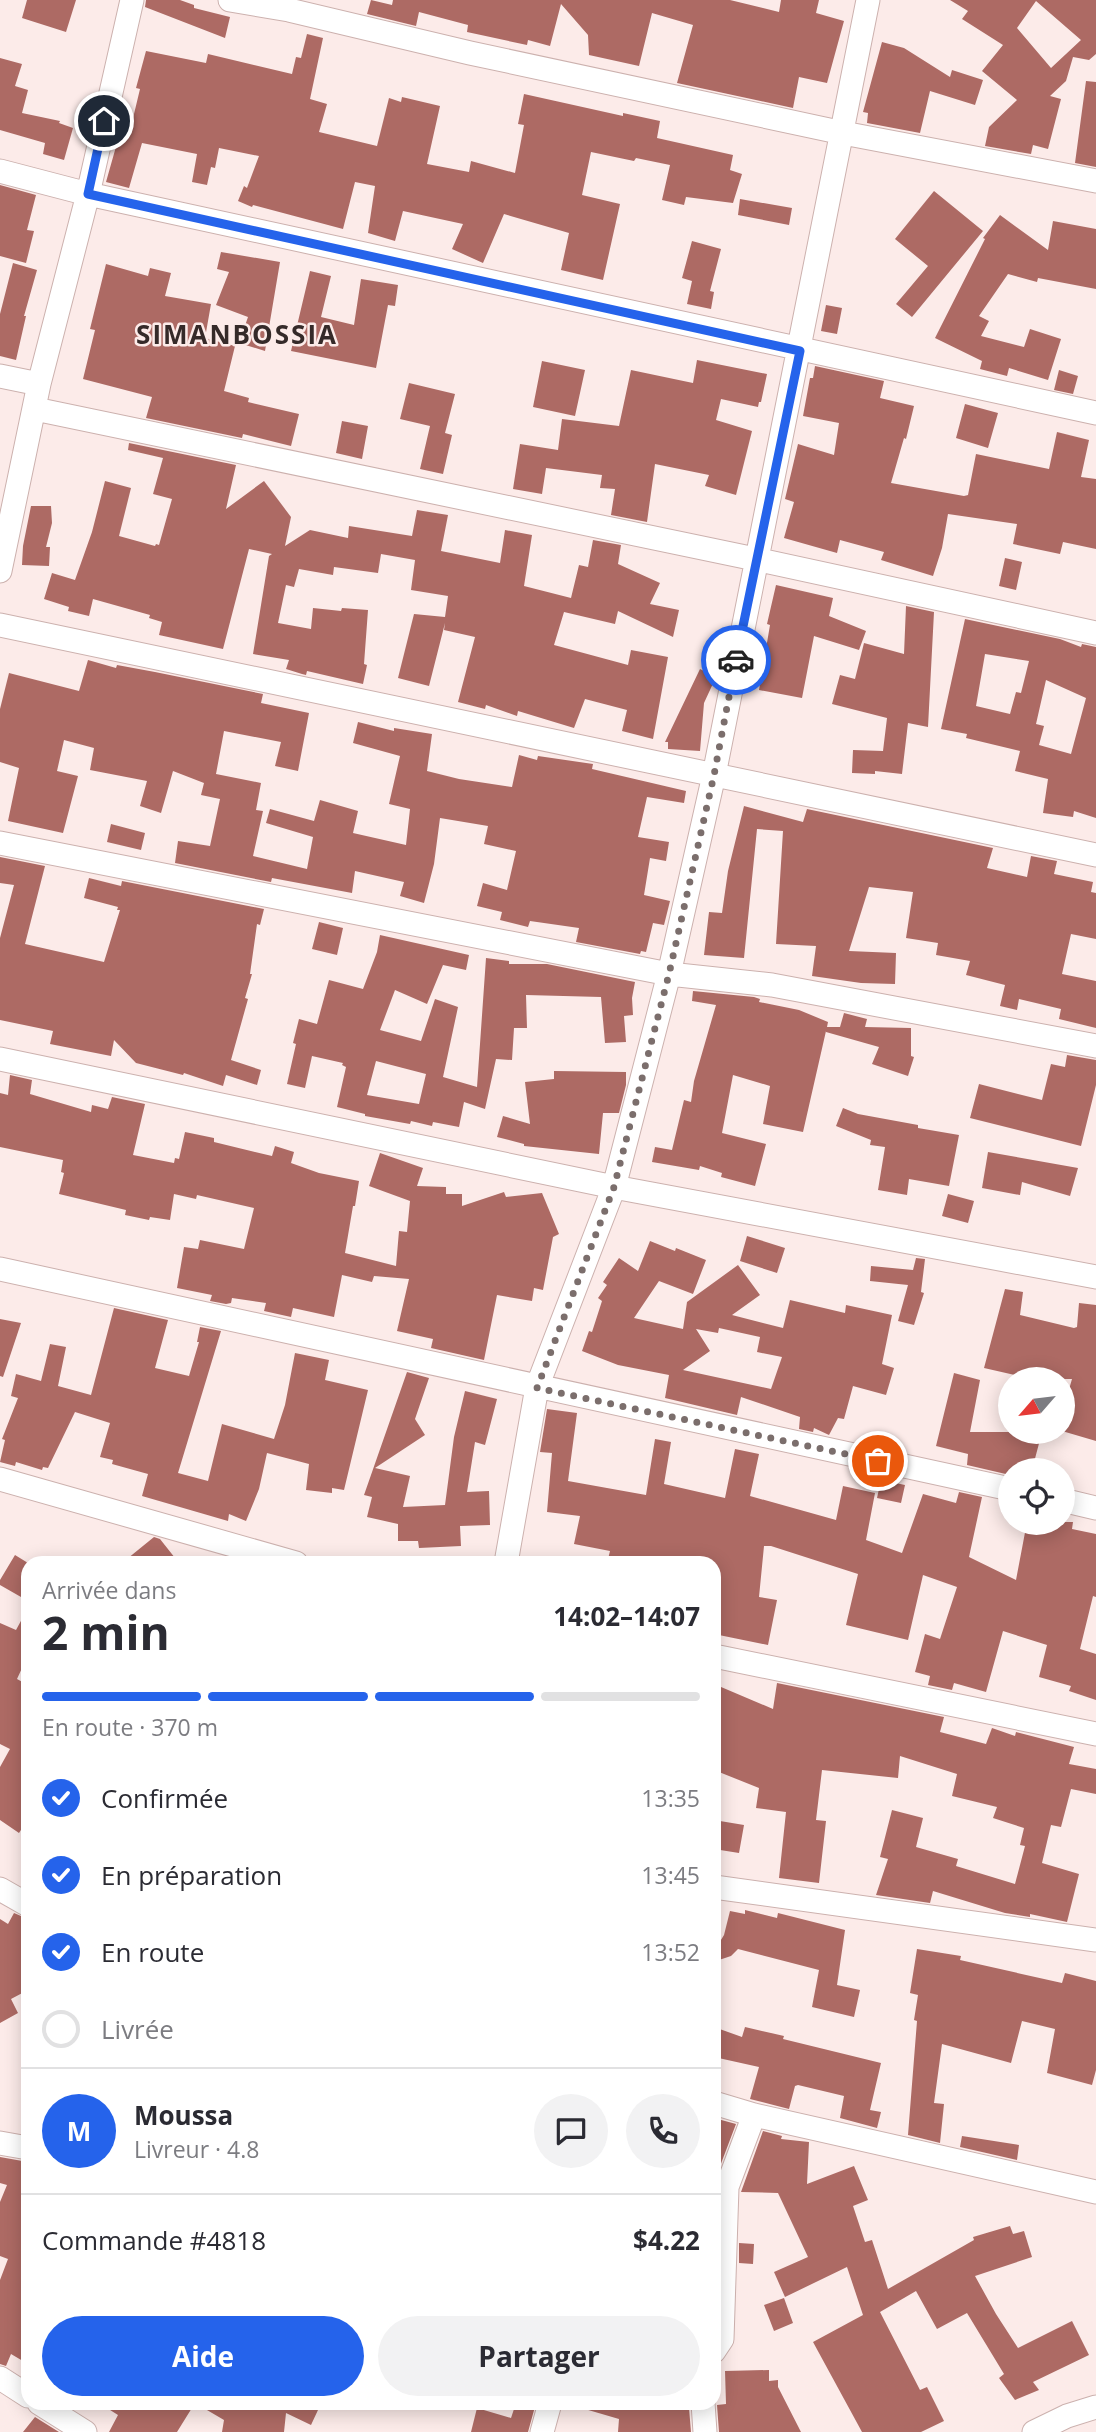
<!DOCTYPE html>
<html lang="fr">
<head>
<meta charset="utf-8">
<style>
  :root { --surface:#fff; --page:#f2f2f3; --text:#2b2b33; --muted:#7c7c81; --line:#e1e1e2; --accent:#2563eb }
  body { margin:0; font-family:"Open Sans",sans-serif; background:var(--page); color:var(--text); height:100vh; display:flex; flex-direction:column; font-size:26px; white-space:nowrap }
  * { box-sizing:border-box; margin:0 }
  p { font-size:23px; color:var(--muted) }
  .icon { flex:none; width:38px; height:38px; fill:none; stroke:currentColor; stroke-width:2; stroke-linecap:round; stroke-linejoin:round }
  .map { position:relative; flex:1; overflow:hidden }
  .sheet { position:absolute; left:21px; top:1556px; width:700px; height:854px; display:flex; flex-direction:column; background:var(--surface); border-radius:21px; box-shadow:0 4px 18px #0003 }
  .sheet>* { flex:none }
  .needle { width:46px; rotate:242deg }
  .fabs { position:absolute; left:998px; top:1367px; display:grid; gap:14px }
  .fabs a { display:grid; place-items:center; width:77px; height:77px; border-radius:50%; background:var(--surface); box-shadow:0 4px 18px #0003; font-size:35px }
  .pin { position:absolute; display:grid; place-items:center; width:60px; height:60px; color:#fff; margin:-30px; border:4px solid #fff; border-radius:50%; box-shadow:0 2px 7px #0007 }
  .courier { position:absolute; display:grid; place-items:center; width:70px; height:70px; margin:-35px; border:5px solid #2563eb; border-radius:50%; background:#fff; color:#222; box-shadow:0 2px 9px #0007 }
  .head em { font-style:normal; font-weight:700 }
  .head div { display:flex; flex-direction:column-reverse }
  .head { display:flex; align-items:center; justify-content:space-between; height:119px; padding:0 21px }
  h1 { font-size:46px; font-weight:700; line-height:52px }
  .bar { display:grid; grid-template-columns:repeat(4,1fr); gap:10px 7px; align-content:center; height:84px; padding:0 21px }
  .bar i { height:9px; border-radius:5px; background:var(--line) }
  .bar .selected { background:var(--accent) }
  .bar p { grid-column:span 4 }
  .line { display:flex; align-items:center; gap:18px; padding:0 21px; border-top:2px solid var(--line) }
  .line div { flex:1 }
  .round { display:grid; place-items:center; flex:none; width:74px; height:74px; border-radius:37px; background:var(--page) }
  ol { padding:0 21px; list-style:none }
  li { display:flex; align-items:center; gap:21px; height:77px }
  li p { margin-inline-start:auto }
  li .icon { padding:7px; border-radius:50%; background:var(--accent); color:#fff; stroke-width:4 }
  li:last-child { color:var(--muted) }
  li i { width:38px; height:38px; border:4px solid var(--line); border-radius:50% }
  .button { display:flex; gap:14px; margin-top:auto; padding:14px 21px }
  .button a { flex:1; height:80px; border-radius:42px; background:var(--accent); color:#fff; font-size:28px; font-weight:700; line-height:80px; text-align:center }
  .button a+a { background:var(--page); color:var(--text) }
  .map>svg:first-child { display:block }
  .building { fill:#ad6a64; fill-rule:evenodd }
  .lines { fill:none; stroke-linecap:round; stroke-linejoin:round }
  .minor-casing { stroke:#ccb1ae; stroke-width:25 }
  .minor { stroke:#fff; stroke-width:23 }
  .done { stroke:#7b6e6c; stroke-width:7; stroke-dasharray:0 12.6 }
  .route { stroke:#2563eb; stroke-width:9 }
  .labels { text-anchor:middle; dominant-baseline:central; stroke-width:5; stroke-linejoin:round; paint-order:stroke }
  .district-label { font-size:26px; font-weight:bold; letter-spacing:2px; fill:#352a29; stroke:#fcebe9 }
</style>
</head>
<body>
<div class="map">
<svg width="1096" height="2432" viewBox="0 0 1096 2432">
  <rect width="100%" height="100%" fill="#fcebe9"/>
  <!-- building -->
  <path class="building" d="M27,0H76L66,32L22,18Z
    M146,0H180L194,5V8L230,17L225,38L145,7Z
    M371,0L392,5L393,0H730L779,12L781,0H819L816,13L844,21L827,83L799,77L793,108L677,83L693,25L652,13L639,66L589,55L588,35L561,4L550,46L528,40L527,45L467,32L468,25L419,12L416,26L367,14Z
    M950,0H1096V54L1089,60L1073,57L1066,81L1050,96L1061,99L1048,149L1033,145L1031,154L985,146L989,127L1017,100L982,71L1003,45L962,19L968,11ZM1036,1L1081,40L1051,68L1017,28Z
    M307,34L323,38L310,99L327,104L319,132L377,146L389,98L401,102L402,97L440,106L427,164L469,172L471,161L515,173L524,125L518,124L524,94L623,116V113L660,121L657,138L733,155L730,170L742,174L733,203L686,197L684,205L662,200L670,165L636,158L634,161L591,152L582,195L620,204L603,280L561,270L569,233L504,214L483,263L452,249L463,224L403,211L395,241L368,233L375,186L355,182L343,229L253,205L252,207L238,201L244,186L247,188L259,156L219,148L215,168L211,167L207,185L192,182L197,154L142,143L129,188L106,182L119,136L128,139L140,89L136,88L146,51L206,63L208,54L292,74L296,57L301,58Z
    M882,42L904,48L950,77L952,70L983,80L975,105L930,91L920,133L867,123L868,113L863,112Z
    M0,58L22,64L15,86L28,90L22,113L60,121L59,123L73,128L64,160L43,154L45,143L0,130Z
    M1086,81L1096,82V167L1075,163Z
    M0,185L36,195L27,230L34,231L26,263L0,256Z
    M934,191L983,231L912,317L896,304L928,266L895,239Z
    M740,199L792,208L789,225L738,215Z
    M1000,215L1048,250L1053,221L1096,229V289L1038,278L1037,282L1008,274L979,316L989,321L981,336L1024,347L1030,329L1061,339L1048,380L1009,368L1007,376L980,369L982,361L935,338L985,239L983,238Z
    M692,241L721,249L710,291L714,292L711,309L687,304L692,281L682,278Z
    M221,252L280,262L265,351L239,343L248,317L216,305L229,272L217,269Z
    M13,263L37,270L24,316H26L16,360L0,356V314Z
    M106,264L148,276L150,268L171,273L165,296L211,304L205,338L235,346L224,391L249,398L248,402L299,414L291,446L243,434L242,438L146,418L152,397L83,379L95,330L90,329Z
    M310,271L331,276L321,317L354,325L361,279L398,285L395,306L388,305L376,368L291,351Z
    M826,305L842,308L837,334L821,331Z
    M697,360L767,374L761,402H759L758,407L721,399L716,420L752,431L736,495L705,486L709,475L655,464L647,522L611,515L615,489L600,488L602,475L546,468L542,494L513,489L520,444L558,450L562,419L619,426L631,370L693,383Z
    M542,361L585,370L575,416L533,407Z
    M815,366L884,381L880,398L914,406L906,439L904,438L891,483L964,496L968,495L976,454L1049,469L1057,432L1089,440L1081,477L1096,479V549L1063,542L1060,554L1013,544L1017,524L948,514L942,548L933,576L881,560L884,552L840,540L837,553L784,538L794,502L785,499L798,444L834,455L839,423L803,416L810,378H813Z
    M1059,370L1078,376L1073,394L1054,390Z
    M409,383L455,394L445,433L452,435L443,474L420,469L430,426L400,419Z
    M965,404L998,413L988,448L956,438Z
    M342,421L368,426L362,459L336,453Z
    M129,443L236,465L226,509L264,481L291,517L285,546L310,530L348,538L349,526L412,536L417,510L448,515L441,551L500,563L505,530L532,535L524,586L571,598L579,565L588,567L593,540L621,545L618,564L660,583L650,604L679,610L673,637L618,611L615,624L564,612L554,645L628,665L631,650L668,657L653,739L622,731L627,710L585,699L574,728L518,711L517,716L486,705L485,709L458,702L475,637L444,630L445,623L429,686L398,678L414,614L445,617L448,596L411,590L415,560L381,554L378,573L334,567L333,575L299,569L294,587L286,585L278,623L311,629L313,608L341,611L342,608L368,610L364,664L367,665L363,684L307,671L306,675L302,674L286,669L289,660L253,654L269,556L272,554L249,549L223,649L159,635L162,622L149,618L150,615L93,599L89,616L68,611L69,607L44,599L52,573L75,580L92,532L105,481L131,488L119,536L155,546L156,544L159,545L172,499L153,494L163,458L128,450Z
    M31,506H51L52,523L46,547H50L49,566L22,565L23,546Z
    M1005,558L1022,562L1016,590L999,586Z
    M776,585L833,598L829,616L866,631L859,650L814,636L802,698L759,690L770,625L767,624Z
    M906,606L934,612L928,727L908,723L902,774L875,771V774L852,773L853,750L883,751L887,718L832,704L840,675L855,679L864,643L904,654Z
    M965,619L1060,639L1081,647L1082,644L1096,647V818L1074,811L1073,817L1043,813L1048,779L1015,771L1020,751L966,738L967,734L941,729ZM985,654L1029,661L1021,693L1016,692L1010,714L976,706ZM1046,680L1086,698L1071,754L1039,745L1044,726L1036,724Z
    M88,660L116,668L117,665L155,672L263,694L261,703L309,713L298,771L275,766L281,742L224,731L216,774L261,783L256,810L263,811L253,856L307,869L313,837L266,823L270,809L314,821L320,800L358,811L353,833L406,845L410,809L389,804L400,756L353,743L358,722L394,731V728L432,734L427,771L459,779L512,787L519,755L537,760L538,756L593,764L592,769L686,791L684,803L647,797L638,837L669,842L666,861L650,858L644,895L670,901L664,925L653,923L646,952L641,951L640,954L576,942L579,928L530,921L528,927L500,920L502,912L477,906L483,883L507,890L516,851L484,844L488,826L440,818L434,864L424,903L400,896L404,882L355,871L352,893L272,878L271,882L175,863L178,841L210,846L220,799L201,795L204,783L173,771L161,813L140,806L147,781L90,770L94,748L64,740L57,771L78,776L63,833L8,821L19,768L0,762V709L9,673L79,691Z
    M700,669L716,677L704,703L700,751L668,749V742H665Z
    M744,806L803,822L807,809L993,848L987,868L1027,877L1031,856L1057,861L1054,874L1093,882L1091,892L1096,893V939L1071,934L1062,974L1096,981V1028L1059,1019L1061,1009L1019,999L1017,1010L1000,1006L1005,985L966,975L970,961L936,955L938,943L906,938L913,892L869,887L849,951L896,953L895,984L861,983L812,976L816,946L776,944L783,831L757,829L744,958L704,955L709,912L722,913L728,871Z
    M111,824L145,833L141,850L107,842Z
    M0,857L45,866L25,944L104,962L120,910H117L118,907L84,898L89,878L121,886L122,881L264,909L260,925L257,924L250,974H252L245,998L248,999L231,1060L261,1070L257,1085L226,1075L223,1086L184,1073L183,1075L136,1063L114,1040L111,1056L50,1044L53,1031L0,1020V938L14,885L0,883Z
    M319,922L343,928L337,955L312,949Z
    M380,935L469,955L466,970L443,965L427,1004L395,990L380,1030L421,1041L435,999L458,1007L443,1077L477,1087L486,958L509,961V964H547L635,982L632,998L633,1015L624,1016L626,1042L605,1043L601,997L526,995L527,1028H514L512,1060L496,1059L485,1109L464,1102L459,1127L433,1122L432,1126L411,1121L410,1124L365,1116V1114L337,1107L346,1067L342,1065L343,1063L312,1056L305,1088L287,1084L296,1044L293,1043L299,1019L317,1024L329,980L363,989L377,952ZM376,1061L426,1074L419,1104L367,1095Z
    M693,991L754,997L760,999L759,1002L799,1010L828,1022L827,1027H840L844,1013L867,1019L865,1027L911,1028V1056L914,1057L908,1076L872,1064L879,1047L826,1032V1031L803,1132L763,1124L770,1086L733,1075L722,1133L766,1144L755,1186L721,1177L722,1173L700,1166L699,1170L652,1162L655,1147L672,1150L684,1100L691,1102L694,1081L716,1005L692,1001Z
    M1067,1055L1096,1060V1085L1081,1146L970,1118L979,1084L1042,1100L1051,1064L1065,1067Z
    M554,1071L626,1072V1085L619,1113H603L599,1154L524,1146V1144L497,1137L503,1116L530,1124L525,1082L554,1079Z
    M10,1075L32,1080L30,1094L91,1112L92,1105L108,1109L112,1097L145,1104L133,1155L174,1163L175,1158L179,1159L185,1132L214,1138V1142L272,1156L275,1146L294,1152L291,1163L319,1173L359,1181L355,1206H353L345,1253L396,1266L399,1231L407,1232L410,1201L369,1186L380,1153L423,1168L417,1186L446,1187V1194H462V1206L504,1192L506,1197L542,1193L559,1234L553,1237L543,1290L534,1288L532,1301L497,1295L484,1360L431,1348L433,1339L397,1331L409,1279L374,1276L372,1282L342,1275L334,1317L293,1308L291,1317L264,1311L266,1303L232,1298L231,1303L226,1304L210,1301L212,1295L177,1288L184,1247L198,1249L200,1240L244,1249L254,1208L197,1195L196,1199L174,1194L170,1220L150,1217L149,1220L125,1215L126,1210L59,1194L64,1173L61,1172L63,1160L0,1147V1093L8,1095Z
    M843,1108L858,1114L918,1125V1128L959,1135L949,1186L909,1179L907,1195L878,1190L885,1147L870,1145L871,1140L836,1126Z
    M988,1152L1078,1168L1070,1196L1022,1182L1020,1195L982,1188Z
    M948,1194L974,1201L968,1223L942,1216Z
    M747,1236L785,1248L777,1273L740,1261Z
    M650,1241L675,1251L676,1248L706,1260L693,1294L659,1281L634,1318L683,1329L687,1302L738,1265L760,1295L732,1315L783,1328L790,1300L845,1313L846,1305L892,1315L882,1364L894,1368L886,1395L853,1386L844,1419L838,1418L829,1435L814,1428L813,1432L799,1429L800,1417L741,1397L737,1415L665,1398L669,1375L618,1365L582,1351L589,1331L592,1332L602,1301L598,1298L607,1285L603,1282L619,1258L638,1271ZM719,1328L760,1337L757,1352L782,1357L771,1389L683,1370L710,1351L696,1329L718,1333Z
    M916,1258L925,1259L921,1292L924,1293L914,1325L898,1321L908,1285L870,1281L871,1266L913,1270Z
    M1005,1289L1023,1292L1020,1315L1074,1328L1077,1327L1079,1303L1096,1305V1441L1062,1431V1414L1072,1379H1032L984,1368Z
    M114,1308L168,1320L155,1368L189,1376L199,1342H197L200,1327L221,1331L178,1473L208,1481L222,1424L274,1439L285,1405L295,1353L329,1360L325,1380L368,1390L344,1490L332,1488V1493L306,1490L309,1464L267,1453L259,1489L246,1521L229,1514L228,1521L142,1496L148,1474L112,1464L113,1460L100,1457L110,1423L75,1412L48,1468L43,1467L42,1470L16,1462L15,1466L0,1462L5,1440L2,1439L18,1398L11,1396L16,1374L41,1381L50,1344L66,1347L58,1386L91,1395Z
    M0,1319L21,1323L3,1377L0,1376Z
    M407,1372L429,1378L415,1419L425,1435L375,1468L410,1476L403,1507L445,1505L454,1437L465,1391L497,1399L485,1445L475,1442L467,1492L489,1491L490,1525L460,1526L461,1546L419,1548L418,1541H398V1524L367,1517L372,1497L364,1495Z
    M954,1373L980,1380L970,1432H1042L1032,1470H1010V1475L967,1465L968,1454L936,1446Z
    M547,1409L577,1413L568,1481L646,1495L655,1439L671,1442L664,1484L725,1498L735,1449L759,1454L750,1496L836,1520L843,1486L875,1493L866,1540L902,1553L923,1494L956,1503L959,1492L982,1497L969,1557L1016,1580L1027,1522H1073L1072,1529L1096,1534V1597L1093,1596L1080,1649L1096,1654V1700L1069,1691L1071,1686L1039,1677L1047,1645L1003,1631L986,1692L954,1683L952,1690L928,1685L930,1676L915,1672L925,1634L940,1639L957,1587L923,1575L908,1640L846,1625L858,1574L771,1546H764L759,1597L777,1600L768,1645L714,1634V1563H607L610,1551L574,1544L580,1516L547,1512L552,1453L540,1452Z
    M881,1480L905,1485L901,1503L877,1498Z
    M154,1537L160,1539L179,1563H122Z
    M15,1555L28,1563V1601L0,1585V1580Z
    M28,1608V1655L17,1679L28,1685V1819L19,1833L0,1820V1767L10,1749L0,1744V1623L16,1630Z
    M777,1683L944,1717L940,1732L986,1744L992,1728L1015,1736L1016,1732L1074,1747L1069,1764L1096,1769V1794L1071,1789L1061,1827L1051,1825L1042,1863L1079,1874L1067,1922L1030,1914V1917L1005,1913L933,1891L930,1903L876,1895L888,1859L880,1857L892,1810L923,1818L916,1847L958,1859L956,1866L1015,1884L1025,1846L1020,1845L1024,1828L993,1818L997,1807L952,1796L957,1774L900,1756L898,1778L822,1770L816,1820L826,1821L819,1883L779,1878L786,1812L756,1808L759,1788L714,1770V1684L773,1709Z
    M714,1820L744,1825L739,1853L714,1849Z
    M745,1910L777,1918L778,1913L845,1930L837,1985L860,1990L854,2017L812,2007L819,1970L738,1949L731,1956L719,1960L716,1948L724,1935L730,1911L745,1914Z
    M14,1913L28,1919V1990L11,1999L18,2013L0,2023V1919L8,1924Z
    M917,1949L961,1956L960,1960L1062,1983L1065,1973L1096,1981V2070L1092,2085L1047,2073L1055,2029L1022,2021L1011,2063L942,2044L934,2103L944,2104L940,2143L908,2135L917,2021L914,2020L918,1995L910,1993Z
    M714,2027L742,2037L745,2027L784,2036L783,2039L881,2063L870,2110L881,2112L877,2128L840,2118L844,2096L798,2085L795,2086L789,2109L750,2099L759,2067L714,2057Z
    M714,2118L736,2124L714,2182Z
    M763,2131L782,2136L781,2139L809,2142L807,2184L854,2166L868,2200L853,2206L865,2242L872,2240L888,2289L974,2240L973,2237L1010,2226L1013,2234L1024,2231L1032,2257L975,2276L996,2314L1018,2348L1072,2321L1089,2355L1033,2382L1039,2390L1015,2400L999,2378L1004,2374L967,2313L937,2329L916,2291L880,2312L920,2390L927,2387L944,2421L921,2432H862L813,2342L863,2315L847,2267L785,2297L774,2272L808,2257L778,2193L741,2192Z
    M962,2136L1019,2145L1017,2160L960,2147Z
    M0,2157L28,2162V2279L23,2291L28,2293V2364L11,2354L6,2366L0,2364V2280L8,2259L0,2256V2202L7,2185L0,2183Z
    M739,2243L754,2244L753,2264L739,2263Z
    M784,2298L793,2323L774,2331L764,2305Z
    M769,2370V2381L778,2380V2387L801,2432H719L717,2405L726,2404L725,2371Z
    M99,2403H318L315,2408L318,2410L311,2425L286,2413L284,2432H222L224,2420L195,2403L177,2432H109L118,2415Z
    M516,2403H536L528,2432H471L477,2408L511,2418Z
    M579,2403H664V2408H689L691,2432H618L619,2419L578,2407Z
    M35,2417L59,2432H23Z"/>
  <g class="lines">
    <defs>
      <path id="minor" d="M230,0L289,10L470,53L843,133L1096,181
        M0,171L88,194L1096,413
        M0,376L39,384
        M35,409L755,559L1096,633
        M0,571L39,384L88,194L132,0
        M0,625L1096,855
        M0,843L669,974L772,985L1096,1046
        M0,1059L614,1187L1096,1277
        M0,1269L1010,1489
        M0,1479L296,1563
        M1062,1500L1096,1508
        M506,1563L537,1387L614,1187L669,974L714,775L868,0
        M714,1656L1096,1734
        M714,1887L1096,1940
        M0,1889L28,1905
        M714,2103L754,2115L1096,2192
        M0,2143L28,2148
        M714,2351L722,2339L727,2187L754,2115
        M0,2378L28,2396
        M39,2403L85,2432
        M703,2403L705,2432
        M542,2432L550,2403
        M1034,2432L1067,2416L1096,2407"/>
    </defs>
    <!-- minor casing -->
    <use href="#minor" class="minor-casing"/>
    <!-- minor -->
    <use href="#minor" class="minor"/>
  </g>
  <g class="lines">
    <!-- done -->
    <path class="done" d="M736,660L714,775L669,974L614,1187L537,1388L878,1461"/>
    <!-- route -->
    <path class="route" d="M104,121L88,194L800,351L736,660"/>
  </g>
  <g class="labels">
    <!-- district labels -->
    <g class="district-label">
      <text x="237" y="334">SIMANBOSSIA</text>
    </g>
  </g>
</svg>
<div class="fabs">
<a><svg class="needle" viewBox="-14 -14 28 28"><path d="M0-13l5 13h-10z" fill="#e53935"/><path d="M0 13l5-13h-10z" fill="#7c7c81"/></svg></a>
<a><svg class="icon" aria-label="locate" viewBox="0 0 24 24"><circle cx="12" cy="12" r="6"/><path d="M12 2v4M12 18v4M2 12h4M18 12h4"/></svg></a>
</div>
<div class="pin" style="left:878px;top:1461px;background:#ea580c"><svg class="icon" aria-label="bag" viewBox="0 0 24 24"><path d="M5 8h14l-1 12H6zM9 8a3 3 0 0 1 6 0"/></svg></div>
<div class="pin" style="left:104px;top:121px;background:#1f2937"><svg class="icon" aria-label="home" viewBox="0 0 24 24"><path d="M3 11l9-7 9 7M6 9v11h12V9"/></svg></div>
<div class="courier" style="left:736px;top:660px"><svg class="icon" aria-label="car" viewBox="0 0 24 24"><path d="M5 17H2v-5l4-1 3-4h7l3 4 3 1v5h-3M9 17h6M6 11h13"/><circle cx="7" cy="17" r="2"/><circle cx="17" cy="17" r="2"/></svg></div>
<section class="sheet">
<div class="head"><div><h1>2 min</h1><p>Arrivée dans</p></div><em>14:02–14:07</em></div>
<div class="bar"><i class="selected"></i><i class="selected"></i><i class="selected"></i><i></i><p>En route · 370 m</p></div>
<ol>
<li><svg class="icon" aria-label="check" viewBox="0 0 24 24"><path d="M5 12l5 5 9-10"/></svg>Confirmée<p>13:35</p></li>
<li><svg class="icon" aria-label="check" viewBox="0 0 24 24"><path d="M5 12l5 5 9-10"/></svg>En préparation<p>13:45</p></li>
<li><svg class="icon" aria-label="check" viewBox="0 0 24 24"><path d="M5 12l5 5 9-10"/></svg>En route<p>13:52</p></li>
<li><i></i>Livrée</li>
</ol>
<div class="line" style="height:126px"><b class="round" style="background:var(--accent);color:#fff">M</b><div><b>Moussa</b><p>Livreur · 4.8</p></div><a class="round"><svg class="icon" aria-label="chat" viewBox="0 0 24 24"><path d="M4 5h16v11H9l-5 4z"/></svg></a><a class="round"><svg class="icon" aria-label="phone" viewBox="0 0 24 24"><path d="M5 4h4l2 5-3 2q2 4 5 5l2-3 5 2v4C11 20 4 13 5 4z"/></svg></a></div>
<div class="line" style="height:91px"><div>Commande #4818</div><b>$4.22</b></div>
<div class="button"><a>Aide</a><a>Partager</a></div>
</section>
</div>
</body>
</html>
